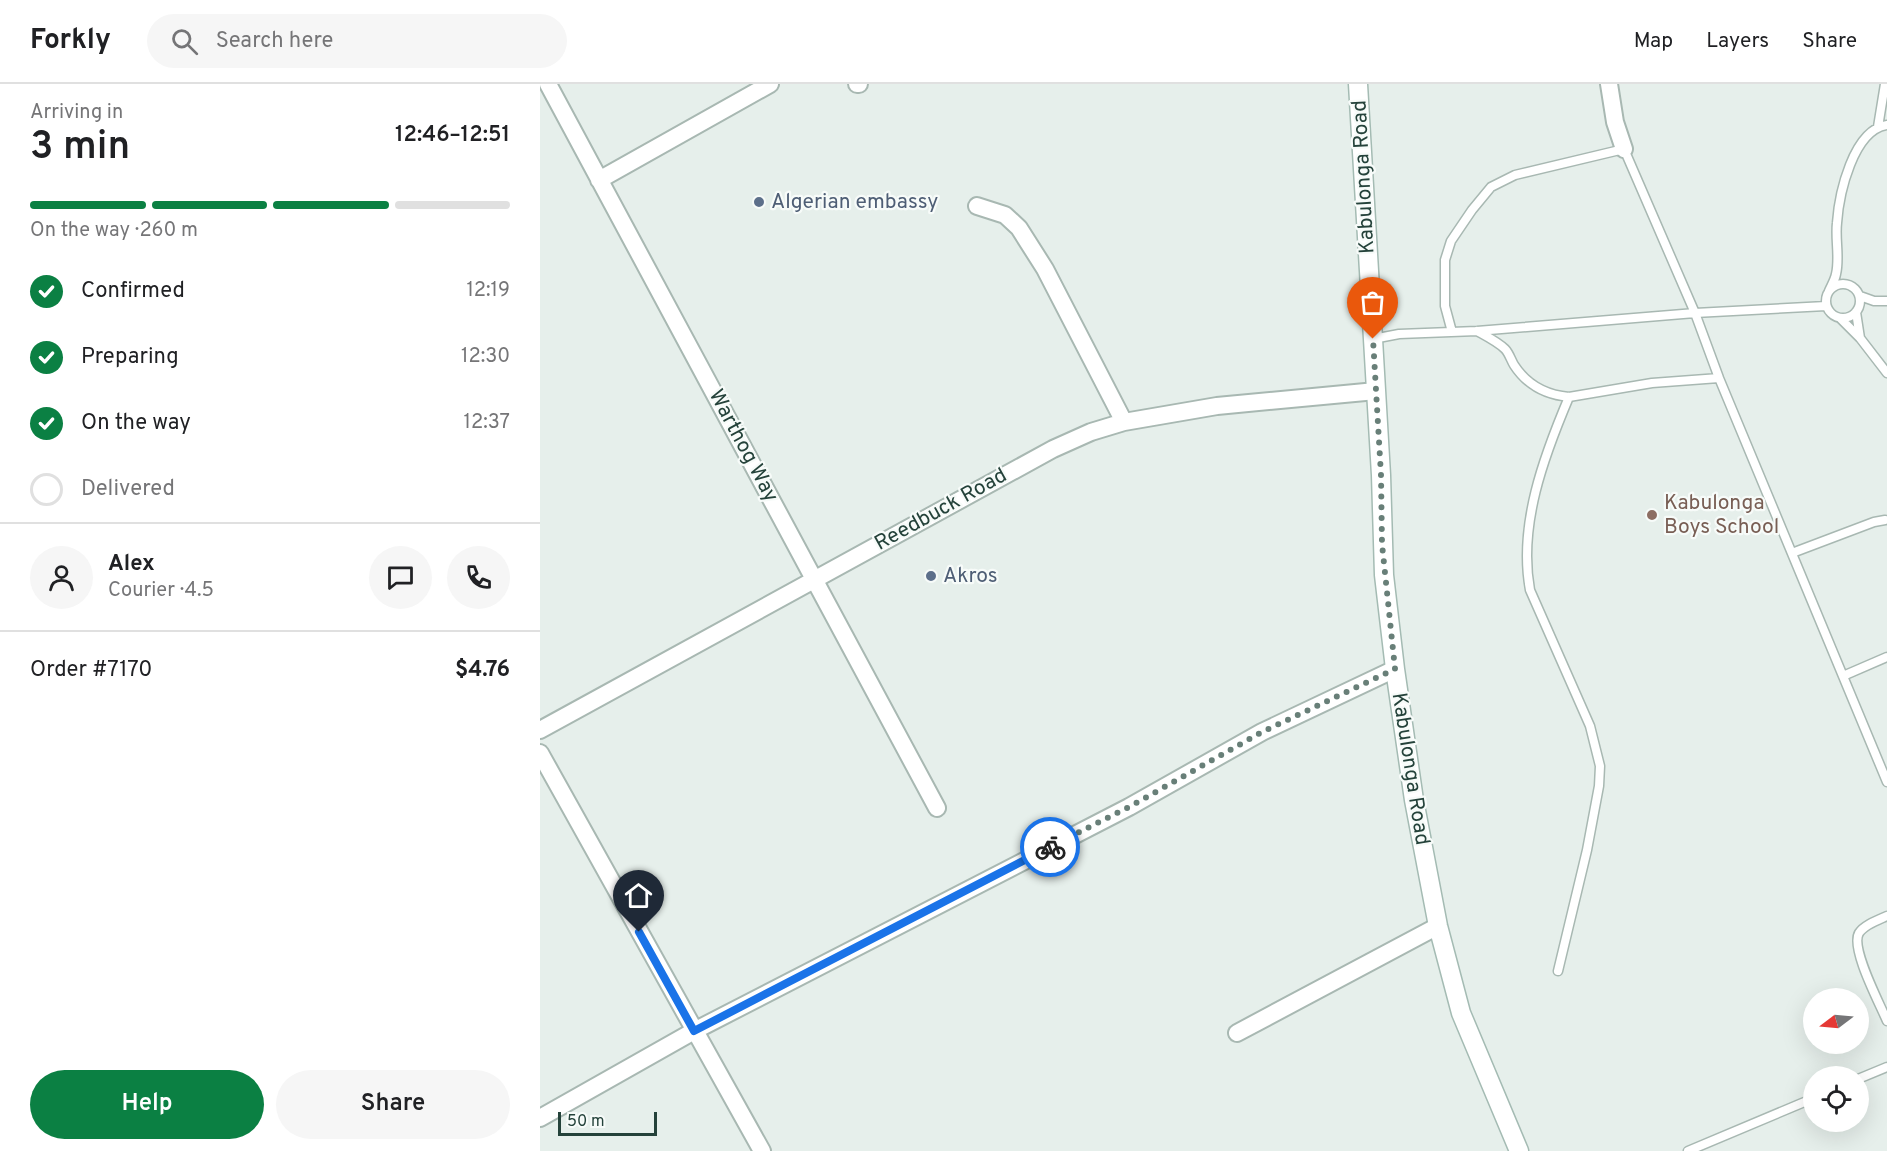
<!DOCTYPE html>
<html lang="en">
<head>
<meta charset="utf-8">
<style>
  :root { --surface:#fff; --page:#f6f6f6; --text:#202124; --muted:#757577; --line:#e0e0e0; --accent:#0b8043 }
  body { margin:0; font-family:Overpass,sans-serif; background:var(--page); color:var(--text); height:100vh; display:flex; flex-direction:column; font-size:22px; white-space:nowrap }
  * { box-sizing:border-box; margin:0 }
  p { font-size:20px; color:var(--muted) }
  .icon { flex:none; width:33px; height:33px; fill:none; stroke:currentColor; stroke-width:2; stroke-linecap:round; stroke-linejoin:round }
  .map { position:relative; flex:1; overflow:hidden }
  .sheet { display:flex; flex-direction:column; background:var(--surface); width:540px }
  .sheet>* { flex:none }
  .needle { width:39px; rotate:254deg }
  .tools { position:absolute; left:1263px; top:904px; display:grid; gap:12px }
  .tools a { display:grid; place-items:center; width:66px; height:66px; border-radius:50%; background:var(--surface); box-shadow:0 6px 24px #0002; font-size:30px }
  .scale { position:absolute; left:18px; bottom:15px; width:99px; box-sizing:border-box; padding-left:6px; border:3px solid #24423a; border-top:0; font-size:16px; line-height:21px; white-space:nowrap; color:#24423a; -webkit-text-stroke:4px #f7fbf9; paint-order:stroke }
  .pin { position:absolute; display:grid; place-items:center; width:51px; height:51px; color:#fff; margin:-62px -26px; border-radius:50% 50% 50% 0; rotate:-45deg; box-shadow:0 0 6px #0007 }
  .pin .icon { rotate:45deg }
  .courier { position:absolute; display:grid; place-items:center; width:60px; height:60px; margin:-30px; border:4px solid #1a73e8; border-radius:50%; background:#fff; color:#222; box-shadow:0 2px 8px #0007 }
  .summary em { font-style:normal; font-weight:600 }
  .summary div { display:flex; flex-direction:column-reverse }
  .summary { display:flex; align-items:center; justify-content:space-between; height:102px; padding:0 30px }
  h1 { font-size:39px; font-weight:600; line-height:45px }
  .bar { display:grid; grid-template-columns:repeat(4,1fr); gap:9px 6px; align-content:center; height:72px; padding:0 30px }
  .bar i { height:8px; border-radius:4px; background:var(--line) }
  .bar .on { background:var(--accent) }
  .bar p { grid-column:span 4 }
  .line { display:flex; align-items:center; gap:15px; padding:0 30px; border-top:2px solid var(--line) }
  .line div { flex:1 }
  .round { display:grid; place-items:center; flex:none; width:63px; height:63px; border-radius:32px; background:var(--page) }
  ol { padding:0 30px; list-style:none }
  li { display:flex; align-items:center; gap:18px; height:66px }
  li p { margin-inline-start:auto }
  li .icon { padding:6px; border-radius:50%; background:var(--accent); color:#fff; stroke-width:4 }
  li:last-child { color:var(--muted) }
  li i { width:33px; height:33px; border:3px solid var(--line); border-radius:50% }
  .cta { display:flex; gap:12px; margin-top:auto; padding:12px 30px }
  .cta a { flex:1; height:69px; border-radius:36px; background:var(--accent); color:#fff; font-size:24px; font-weight:600; line-height:69px; text-align:center }
  .cta a+a { background:var(--page); color:var(--text) }
  header { display:flex; align-items:center; gap:36px; box-sizing:border-box; height:84px; padding:0 30px; background:var(--surface); border-bottom:2px solid var(--line) }
  header strong { font-size:28px }
  nav { display:flex; gap:33px; margin-inline-start:auto; font-size:21px }
  .search { width:420px; height:54px; background:var(--page); display:flex; align-items:center; gap:15px; box-sizing:border-box; padding:0 21px; border-radius:33px; color:var(--muted); font-size:22px }
  main { display:flex; flex:1; min-height:0 }
  .map>svg:first-child { display:block }
  .lines { fill:none; stroke-linecap:round; stroke-linejoin:round }
  .lane-casing { stroke:#a8b8b2; stroke-width:11 }
  .street-casing { stroke:#a8b8b2; stroke-width:20 }
  .secondary-casing { stroke:#a4bbb3; stroke-width:21 }
  .lane { stroke:#fff; stroke-width:8 }
  .street { stroke:#fff; stroke-width:16 }
  .secondary { stroke:#fff; stroke-width:18 }
  .done { stroke:#687f78; stroke-width:6; stroke-dasharray:0 10.8 }
  .route { stroke:#1a73e8; stroke-width:8 }
  .service-dot { fill:#5c6f8a; stroke:#f7fbf9; stroke-width:2 }
  .education-dot { fill:#8d6e63; stroke:#f7fbf9; stroke-width:2 }
  .labels { text-anchor:middle; dominant-baseline:central; stroke-width:4.5; stroke-linejoin:round; paint-order:stroke }
  .street-label { font-size:21px; fill:#24423a; stroke:#f7fbf9 }
  .service-label { font-size:21px; fill:#4e5e75; stroke:#f7fbf9; text-anchor:start }
  .education-label { font-size:21px; fill:#785e54; stroke:#f7fbf9; text-anchor:start }
</style>
</head>
<body>
<header>
<strong>Forkly</strong>
<div class="search"><svg class="icon" aria-label="search" viewBox="0 0 24 24"><circle cx="10" cy="10" r="6"/><path d="M15 15l6 6"/></svg>Search here</div>
<nav><a>Map</a><a>Layers</a><a>Share</a></nav>
</header>
<main>
<section class="sheet">
<div class="summary"><div><h1>3 min</h1><p>Arriving in</p></div><em>12:46–12:51</em></div>
<div class="bar"><i class="on"></i><i class="on"></i><i class="on"></i><i></i><p>On the way · 260 m</p></div>
<ol>
<li><svg class="icon" aria-label="check" viewBox="0 0 24 24"><path d="M5 12l5 5 9-10"/></svg>Confirmed<p>12:19</p></li>
<li><svg class="icon" aria-label="check" viewBox="0 0 24 24"><path d="M5 12l5 5 9-10"/></svg>Preparing<p>12:30</p></li>
<li><svg class="icon" aria-label="check" viewBox="0 0 24 24"><path d="M5 12l5 5 9-10"/></svg>On the way<p>12:37</p></li>
<li><i></i>Delivered</li>
</ol>
<div class="line" style="height:108px"><a class="round"><svg class="icon" aria-label="person" viewBox="0 0 24 24"><circle cx="12" cy="8" r="4"/><path d="M4 21q1-7 8-7t8 7"/></svg></a><div><b>Alex</b><p>Courier · 4.5</p></div><a class="round"><svg class="icon" aria-label="chat" viewBox="0 0 24 24"><path d="M4 5h16v11H9l-5 4z"/></svg></a><a class="round"><svg class="icon" aria-label="phone" viewBox="0 0 24 24"><path d="M5 4h4l2 5-3 2q2 4 5 5l2-3 5 2v4C11 20 4 13 5 4z"/></svg></a></div>
<div class="line" style="height:78px"><div>Order #7170</div><b>$4.76</b></div>
<div class="cta"><a>Help</a><a>Share</a></div>
</section>
<div class="map">
<svg width="1347" height="1067" viewBox="0 0 1347 1067">
  <rect width="100%" height="100%" fill="#e6efeb"/>
  <g class="lines">
    <defs>
      <path id="lane" d="M1338,43L1345,0
        M1286 217a17 17 0 1 1 34 0a17 17 0 1 1-34 0Z
        M1289,207C1291,202 1295,196 1296,190C1300,174 1295,155 1297,139C1299,110 1313,46 1347,41
        M1320,212L1334,217H1347
        M1316,228L1320,254
        M1300,234L1320,254L1347,289
        M937,247C946,252 958,258 965,265C969,269 971,276 974,281C987,301 1006,311 1029,313L1112,299L1179,294
        M912,248L905,222V176L911,157L932,126L951,103L975,91L1084,65L1155,229L1179,294L1347,698
        M833,255L859,250L937,247L1155,229L1286,222
        M1252,469L1334,438L1345,436
        M1303,592L1347,573
        M1347,832C1338,836 1324,841 1319,849C1310,864 1340,920 1347,937
        M1018,887L1047,766L1059,702L1060,682L1050,642L990,506C978,441 1004,372 1029,313
        M1318,995L1347,983
        M1148,1067L1274,1014"/>
      <path id="street" d="M8,0L397,724
        M317,0H319
        M1069,0L1075,38L1084,65
        M59,96L230,0
        M437,122L465,131L479,144L505,185L584,338
        M0,646L513,365L551,348L584,338L677,322L836,307
        M0,669L222,1067
        M697,949L898,842
        M0,1034L154,947L589,723L722,648L855,585"/>
      <path id="secondary" d="M818,0L841,391L844,491L855,585L874,716L898,842L921,929L979,1067"/>
    </defs>
    <!-- lane casing -->
    <use href="#lane" class="lane-casing"/>
    <!-- street casing -->
    <use href="#street" class="street-casing"/>
    <!-- secondary casing -->
    <use href="#secondary" class="secondary-casing"/>
    <!-- lane -->
    <use href="#lane" class="lane"/>
    <!-- street -->
    <use href="#street" class="street"/>
    <!-- secondary -->
    <use href="#secondary" class="secondary"/>
  </g>
  <g class="lines">
    <!-- done -->
    <path class="done" d="M510,763L589,723L722,648L855,585L842,460L841,391L833,255"/>
    <!-- route -->
    <path class="route" d="M99,848L154,947L510,763"/>
  </g>
  <!-- markers -->
  <g class="service-dot">
    <circle cx="219" cy="118" r="6"/>
    <circle cx="391" cy="492" r="6"/>
  </g>
  <circle class="education-dot" cx="1112" cy="431" r="6"/>
  <g class="labels">
    <!-- street labels -->
    <g class="street-label">
      <text transform="translate(824 93) rotate(-93)">Kabulonga Road</text>
      <text transform="translate(203 362) rotate(62)">Warthog Way</text>
      <text transform="translate(401 426) rotate(-29)">Reedbuck Road</text>
      <text transform="translate(870 685) rotate(81)">Kabulonga Road</text>
    </g>
    <!-- service labels -->
    <g class="service-label">
      <text x="231" y="118">Algerian embassy</text>
      <text x="403" y="492">Akros</text>
    </g>
    <!-- education labels -->
    <g class="education-label">
      <text x="1124" y="419">Kabulonga<tspan x="1124" dy="24">Boys School</tspan></text>
    </g>
  </g>
</svg>
<div class="tools">
<a><svg class="needle" viewBox="-14 -14 28 28"><path d="M0-13l5 13h-10z" fill="#e53935"/><path d="M0 13l5-13h-10z" fill="#757577"/></svg></a>
<a><svg class="icon" aria-label="locate" viewBox="0 0 24 24"><circle cx="12" cy="12" r="6"/><path d="M12 2v4M12 18v4M2 12h4M18 12h4"/></svg></a>
</div>
<div class="scale">50 m</div>
<div class="pin" style="left:833px;top:255px;background:#ea580c"><svg class="icon" aria-label="bag" viewBox="0 0 24 24"><path d="M5 8h14l-1 12H6zM9 8a3 3 0 0 1 6 0"/></svg></div>
<div class="pin" style="left:99px;top:848px;background:#1f2937"><svg class="icon" aria-label="home" viewBox="0 0 24 24"><path d="M3 11l9-7 9 7M6 9v11h12V9"/></svg></div>
<div class="courier" style="left:510px;top:763px"><svg class="icon" aria-label="bike" viewBox="0 0 24 24"><circle cx="6" cy="16" r="4"/><circle cx="18" cy="16" r="4"/><path d="M6 16l4-8h5l3 8M10 8l3 8H6M13 5h3"/></svg></div>
</div>
</main>
</body>
</html>
